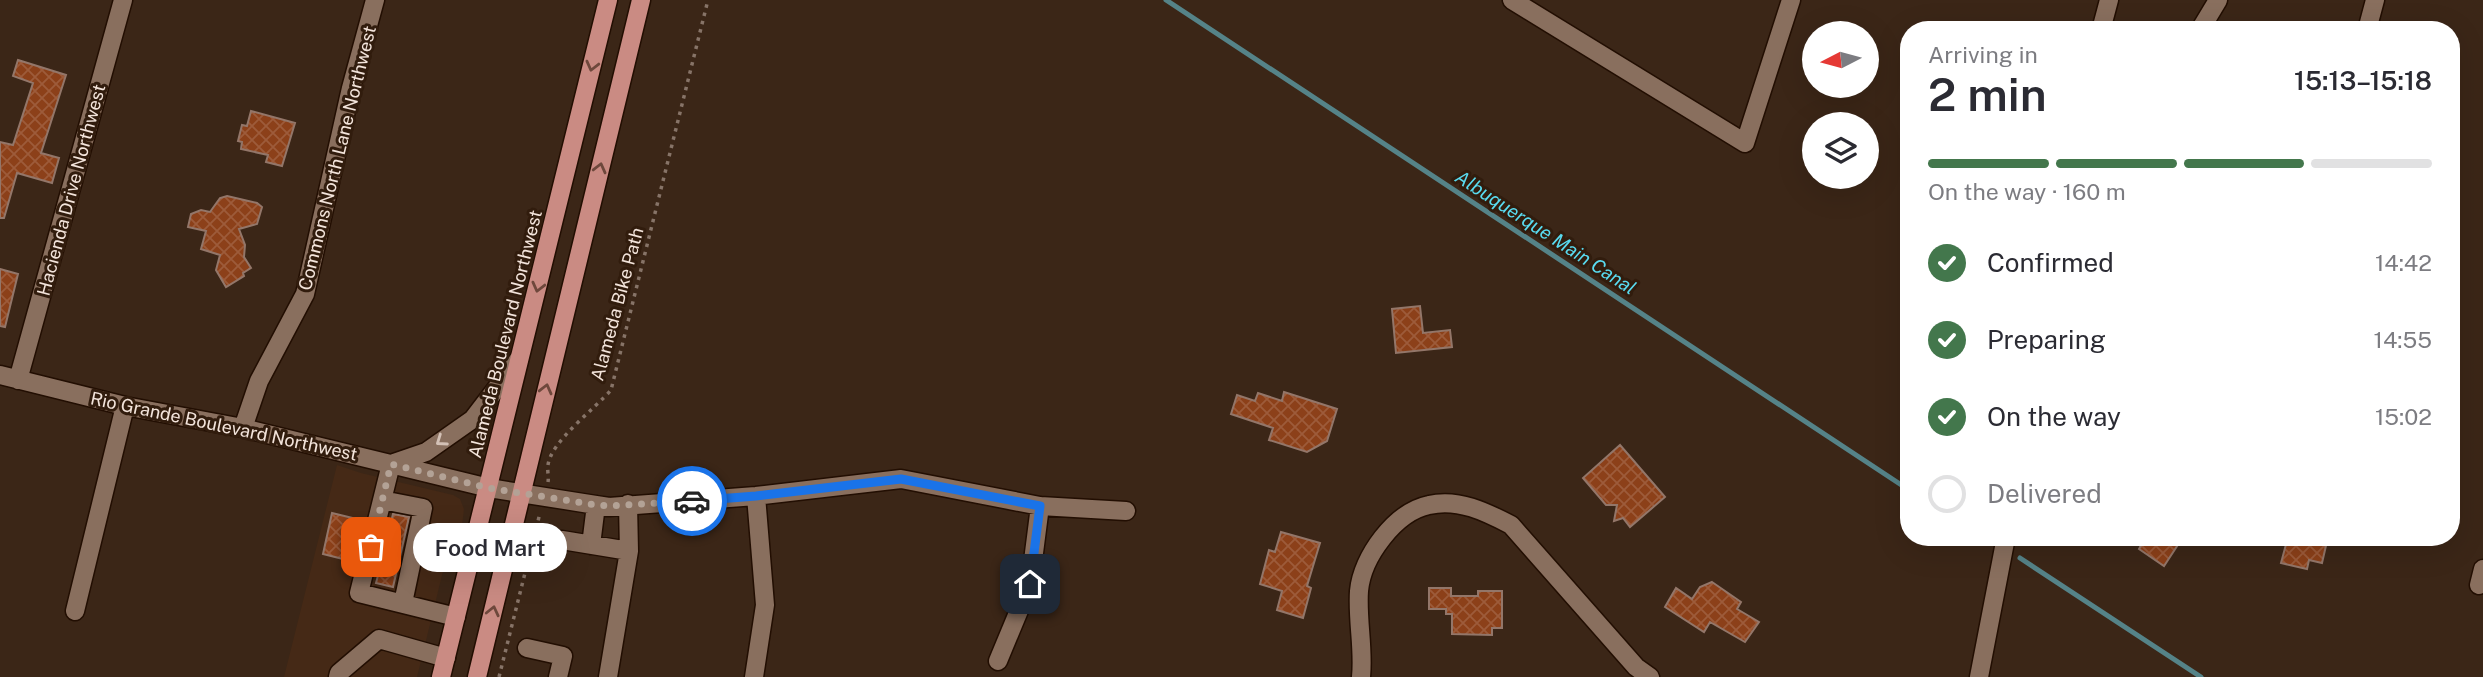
<!DOCTYPE html>
<html lang="en">
<head>
<meta charset="utf-8">
<style>
  :root { --surface:#fff; --page:#f2f2f3; --text:#2b2b33; --muted:#7c7c81; --line:#e1e1e2; --accent:#43774c }
  body { margin:0; font-family:"Public Sans",sans-serif; background:var(--page); color:var(--text); height:100vh; display:flex; flex-direction:column; font-size:26px; white-space:nowrap }
  * { box-sizing:border-box; margin:0 }
  p { font-size:23px; color:var(--muted) }
  .icon { flex:none; width:38px; height:38px; fill:none; stroke:currentColor; stroke-width:2; stroke-linecap:round; stroke-linejoin:round }
  .map { position:relative; flex:1; overflow:hidden }
  .details { position:absolute; left:1900px; top:21px; width:560px; height:525px; display:flex; flex-direction:column; background:var(--surface); border-radius:28px; box-shadow:0 7px 28px #0002 }
  .details>* { flex:none }
  .needle { width:46px; rotate:264deg }
  .fabs { position:absolute; left:1802px; top:21px; display:grid; gap:14px }
  .fabs a { display:grid; place-items:center; width:77px; height:77px; border-radius:50%; background:var(--surface); box-shadow:0 7px 28px #0002; font-size:35px }
  .pin { position:absolute; display:grid; place-items:center; width:60px; height:60px; color:#fff; margin:-30px; border-radius:14px; box-shadow:0 4px 10px #0006 }
  .courier { position:absolute; display:grid; place-items:center; width:70px; height:70px; margin:-35px; border:5px solid #1a73e8; border-radius:50%; background:#fff; color:#222; box-shadow:0 2px 9px #0007 }
  .bubble { position:absolute; height:49px; border-radius:24px; background:var(--surface); box-shadow:0 7px 28px #0002; font-size:23px; font-weight:600; line-height:49px; text-align:center }
  .head em { font-style:normal; font-weight:600 }
  .head div { display:flex; flex-direction:column-reverse }
  .head { display:flex; align-items:center; justify-content:space-between; height:119px; padding:0 28px }
  h1 { font-size:46px; font-weight:600; line-height:52px }
  .bar { display:grid; grid-template-columns:repeat(4,1fr); gap:10px 7px; align-content:center; height:84px; padding:0 28px }
  .bar i { height:9px; border-radius:5px; background:var(--line) }
  .bar .current { background:var(--accent) }
  .bar p { grid-column:span 4 }
  ol { padding:0 28px; list-style:none }
  li { display:flex; align-items:center; gap:21px; height:77px }
  li p { margin-inline-start:auto }
  li .icon { padding:7px; border-radius:50%; background:var(--accent); color:#fff; stroke-width:4 }
  li:last-child { color:var(--muted) }
  li i { width:38px; height:38px; border:4px solid var(--line); border-radius:50% }
  .map>svg:first-child { display:block }
  .built { fill:#452916 }
  .lines { fill:none; stroke-linecap:round; stroke-linejoin:round }
  .stream { stroke:#558388; stroke-width:5 }
  .building { fill:url(#building-cross-hatch); stroke:#937669; stroke-width:2 }
  .minor-casing { stroke:#220e02; stroke-width:21 }
  .major-casing { stroke:#220e02; stroke-width:21 }
  .path { stroke:#877468; stroke-width:3.5; stroke-dasharray:3.5 5; stroke-linecap:butt }
  .minor { stroke:#896f5e; stroke-width:18 }
  .major { stroke:#ca8b83; stroke-width:18 }
  .oneway { stroke:#6e483c }
  .oneway2 { stroke:#d3c1b6 }
  .done { stroke:#b3a296; stroke-width:7; stroke-dasharray:0 12.6 }
  .route { stroke:#1a73e8; stroke-width:9 }
  .labels { text-anchor:middle; dominant-baseline:central; stroke-width:6; stroke-linejoin:round; paint-order:stroke }
  .street-label { font-size:18px; fill:#f3e4db; stroke:#311c0d }
  .water-label { font-size:19px; font-style:italic; fill:#59dbf0; stroke:#311c0d }
</style>
</head>
<body>
<div class="map">
<svg width="2483" height="677" viewBox="0 0 2483 677">
  <defs>
    <pattern id="building-cross-hatch" width="8" height="8" patternUnits="userSpaceOnUse" patternTransform="scale(1.75)"><rect width="8" height="8" fill="#8c4019"/><path d="M0 0l8 8M0 8l8-8" fill="none" stroke="#9d5b3a"/></pattern>
  </defs>
  <rect width="100%" height="100%" fill="#3b2617"/>
  <!-- built -->
  <path class="built" d="M337,465L361,473L453,495L460,499L464,509L462,526L446,559L417,677H284Z"/>
  <g class="lines">
    <!-- stream -->
    <path class="stream" d="M1166,0L1909,490
      M1981,537L1988,542
      M2020,558L2201,677"/>
  </g>
  <!-- building -->
  <path class="building" d="M18,60L66,75L41,153L59,158L52,183L17,173L4,218H0V142L13,145L33,83L13,76Z
    M251,111L295,123L282,166L266,162L268,155L241,149L242,142L238,141L242,125L247,126Z
    M227,196L257,203L262,207L257,224L239,229L245,245L244,257L251,268L243,273L244,276L226,287L216,270L220,255L201,249L206,231L188,227L191,214L201,210L210,212L220,198Z
    M0,269L18,274L5,327L0,326Z
    M1420,306L1423,333L1450,330L1452,347L1396,353L1392,309Z
    M1284,392L1337,409L1327,441L1307,452L1269,440L1273,428L1231,414L1237,395L1255,401L1258,393L1282,401Z
    M1620,445L1665,497L1630,527L1623,518L1614,521L1617,505H1606L1583,478Z
    M332,513L365,521L355,562L323,554Z
    M393,514L409,517L393,587L376,583L380,568L377,567L387,526H390Z
    M1281,532L1320,543L1307,586L1311,588L1303,618L1277,610L1282,591L1260,584L1269,550L1275,552Z
    M2146,537H2183L2164,566L2139,549Z
    M2288,537H2328L2322,563L2309,560L2307,569L2281,563Z
    M1712,582L1741,602L1737,609L1759,622L1745,642L1710,622L1704,632L1665,607L1676,588L1692,599L1700,587Z
    M1429,588H1451V596H1478V591H1502V628H1492V635L1452,634V614H1446V609H1429Z"/>
  <g class="lines">
    <defs>
      <path id="minor" d="M1512,0L1745,143L1791,0
        M2101,30L2109,0
        M2200,30L2218,0
        M2367,30L2375,0
        M0,375L125,406L243,428L489,488L596,505L609,507L756,496L901,479L1040,506L1126,511
        M18,380L123,0
        M243,428L259,381L305,294L351,88L375,0
        M382,500L423,508L403,603
        M628,504L629,551
        M562,540L629,551L608,677
        M591,545L596,505
        M2479,585L2483,569
        M75,611L125,406
        M456,617L359,593L391,464L426,452L473,419L519,359
        M527,648L563,656L558,677
        M998,661L1030,584L1040,506
        M338,677L339,673L379,639L446,658
        M754,677L765,605L756,496
        M1361,677C1364,649 1357,620 1359,591C1362,557 1395,512 1429,505C1458,498 1486,512 1511,525L1636,667L1650,677
        M1979,677L2006,537"/>
      <path id="major" d="M441,677L608,0
        M477,677L641,0"/>
    </defs>
    <!-- minor casing -->
    <use href="#minor" class="minor-casing"/>
    <!-- major casing -->
    <use href="#major" class="major-casing"/>
    <!-- path -->
    <path class="path" d="M548,482C549,477 547,470 548,465C551,441 596,408 611,390L708,0
      M499,677L540,513"/>
    <!-- minor -->
    <use href="#minor" class="minor"/>
    <!-- major -->
    <use href="#major" class="major"/>
  </g>
  <!-- one-way arrows -->
  <defs><path id="oneway-chevron" d="M-2-3.5L2.5 0L-2 3.5" fill="none" stroke-width="1.6" stroke-linecap="round" stroke-linejoin="round" transform="scale(1.75)"/></defs>
  <g class="oneway">
    <use href="#oneway-chevron" transform="translate(592 66) rotate(104)"/>
    <use href="#oneway-chevron" transform="translate(600 168) rotate(-76)"/>
    <use href="#oneway-chevron" transform="translate(538 287) rotate(104)"/>
    <use href="#oneway-chevron" transform="translate(546 389) rotate(-76)"/>
    <use href="#oneway-chevron" transform="translate(493 611) rotate(-77)"/>
  </g>
  <use class="oneway2" href="#oneway-chevron" transform="translate(441 441) rotate(145)"/>
  <g class="lines">
    <!-- done -->
    <path class="done" d="M371,547L391,464L489,488L596,505L610,506L692,501"/>
    <!-- route -->
    <path class="route" d="M692,501L756,496L901,479L1040,506L1030,584"/>
  </g>
  <g class="labels">
    <!-- street labels -->
    <g class="street-label">
      <text transform="translate(337 158) rotate(-76)">Commons North Lane Northwest</text>
      <text transform="translate(71 190) rotate(-75)">Hacienda Drive Northwest</text>
      <text transform="translate(617 304) rotate(-75)">Alameda Bike Path</text>
      <text transform="translate(505 334) rotate(-76)">Alameda Boulevard Northwest</text>
      <text transform="translate(224 426) rotate(12)">Rio Grande Boulevard Northwest</text>
    </g>
    <!-- water labels -->
    <g class="water-label">
      <text transform="translate(1546 232) rotate(33)">Albuquerque Main Canal</text>
    </g>
  </g>
</svg>
<div class="fabs">
<a><svg class="needle" viewBox="-14 -14 28 28"><path d="M0-13l5 13h-10z" fill="#e53935"/><path d="M0 13l5-13h-10z" fill="#7c7c81"/></svg></a>
<a><svg class="icon" aria-label="layers" viewBox="0 0 24 24"><path d="M12 4l9 5-9 5-9-5zM3 14l9 5 9-5"/></svg></a>
</div>
<div class="pin" style="left:371px;top:547px;background:#ea580c"><svg class="icon" aria-label="bag" viewBox="0 0 24 24"><path d="M5 8h14l-1 12H6zM9 8a3 3 0 0 1 6 0"/></svg></div>
<div class="pin" style="left:1030px;top:584px;background:#1f2937"><svg class="icon" aria-label="home" viewBox="0 0 24 24"><path d="M3 11l9-7 9 7M6 9v11h12V9"/></svg></div>
<div class="courier" style="left:692px;top:501px"><svg class="icon" aria-label="car" viewBox="0 0 24 24"><path d="M5 17H2v-5l4-1 3-4h7l3 4 3 1v5h-3M9 17h6M6 11h13"/><circle cx="7" cy="17" r="2"/><circle cx="17" cy="17" r="2"/></svg></div>
<div class="bubble" style="left:413px;top:523px;width:154px">Food Mart</div>
<section class="details">
<div class="head"><div><h1>2 min</h1><p>Arriving in</p></div><em>15:13–15:18</em></div>
<div class="bar"><i class="current"></i><i class="current"></i><i class="current"></i><i></i><p>On the way · 160 m</p></div>
<ol>
<li><svg class="icon" aria-label="check" viewBox="0 0 24 24"><path d="M5 12l5 5 9-10"/></svg>Confirmed<p>14:42</p></li>
<li><svg class="icon" aria-label="check" viewBox="0 0 24 24"><path d="M5 12l5 5 9-10"/></svg>Preparing<p>14:55</p></li>
<li><svg class="icon" aria-label="check" viewBox="0 0 24 24"><path d="M5 12l5 5 9-10"/></svg>On the way<p>15:02</p></li>
<li><i></i>Delivered</li>
</ol>
</section>
</div>
</body>
</html>
